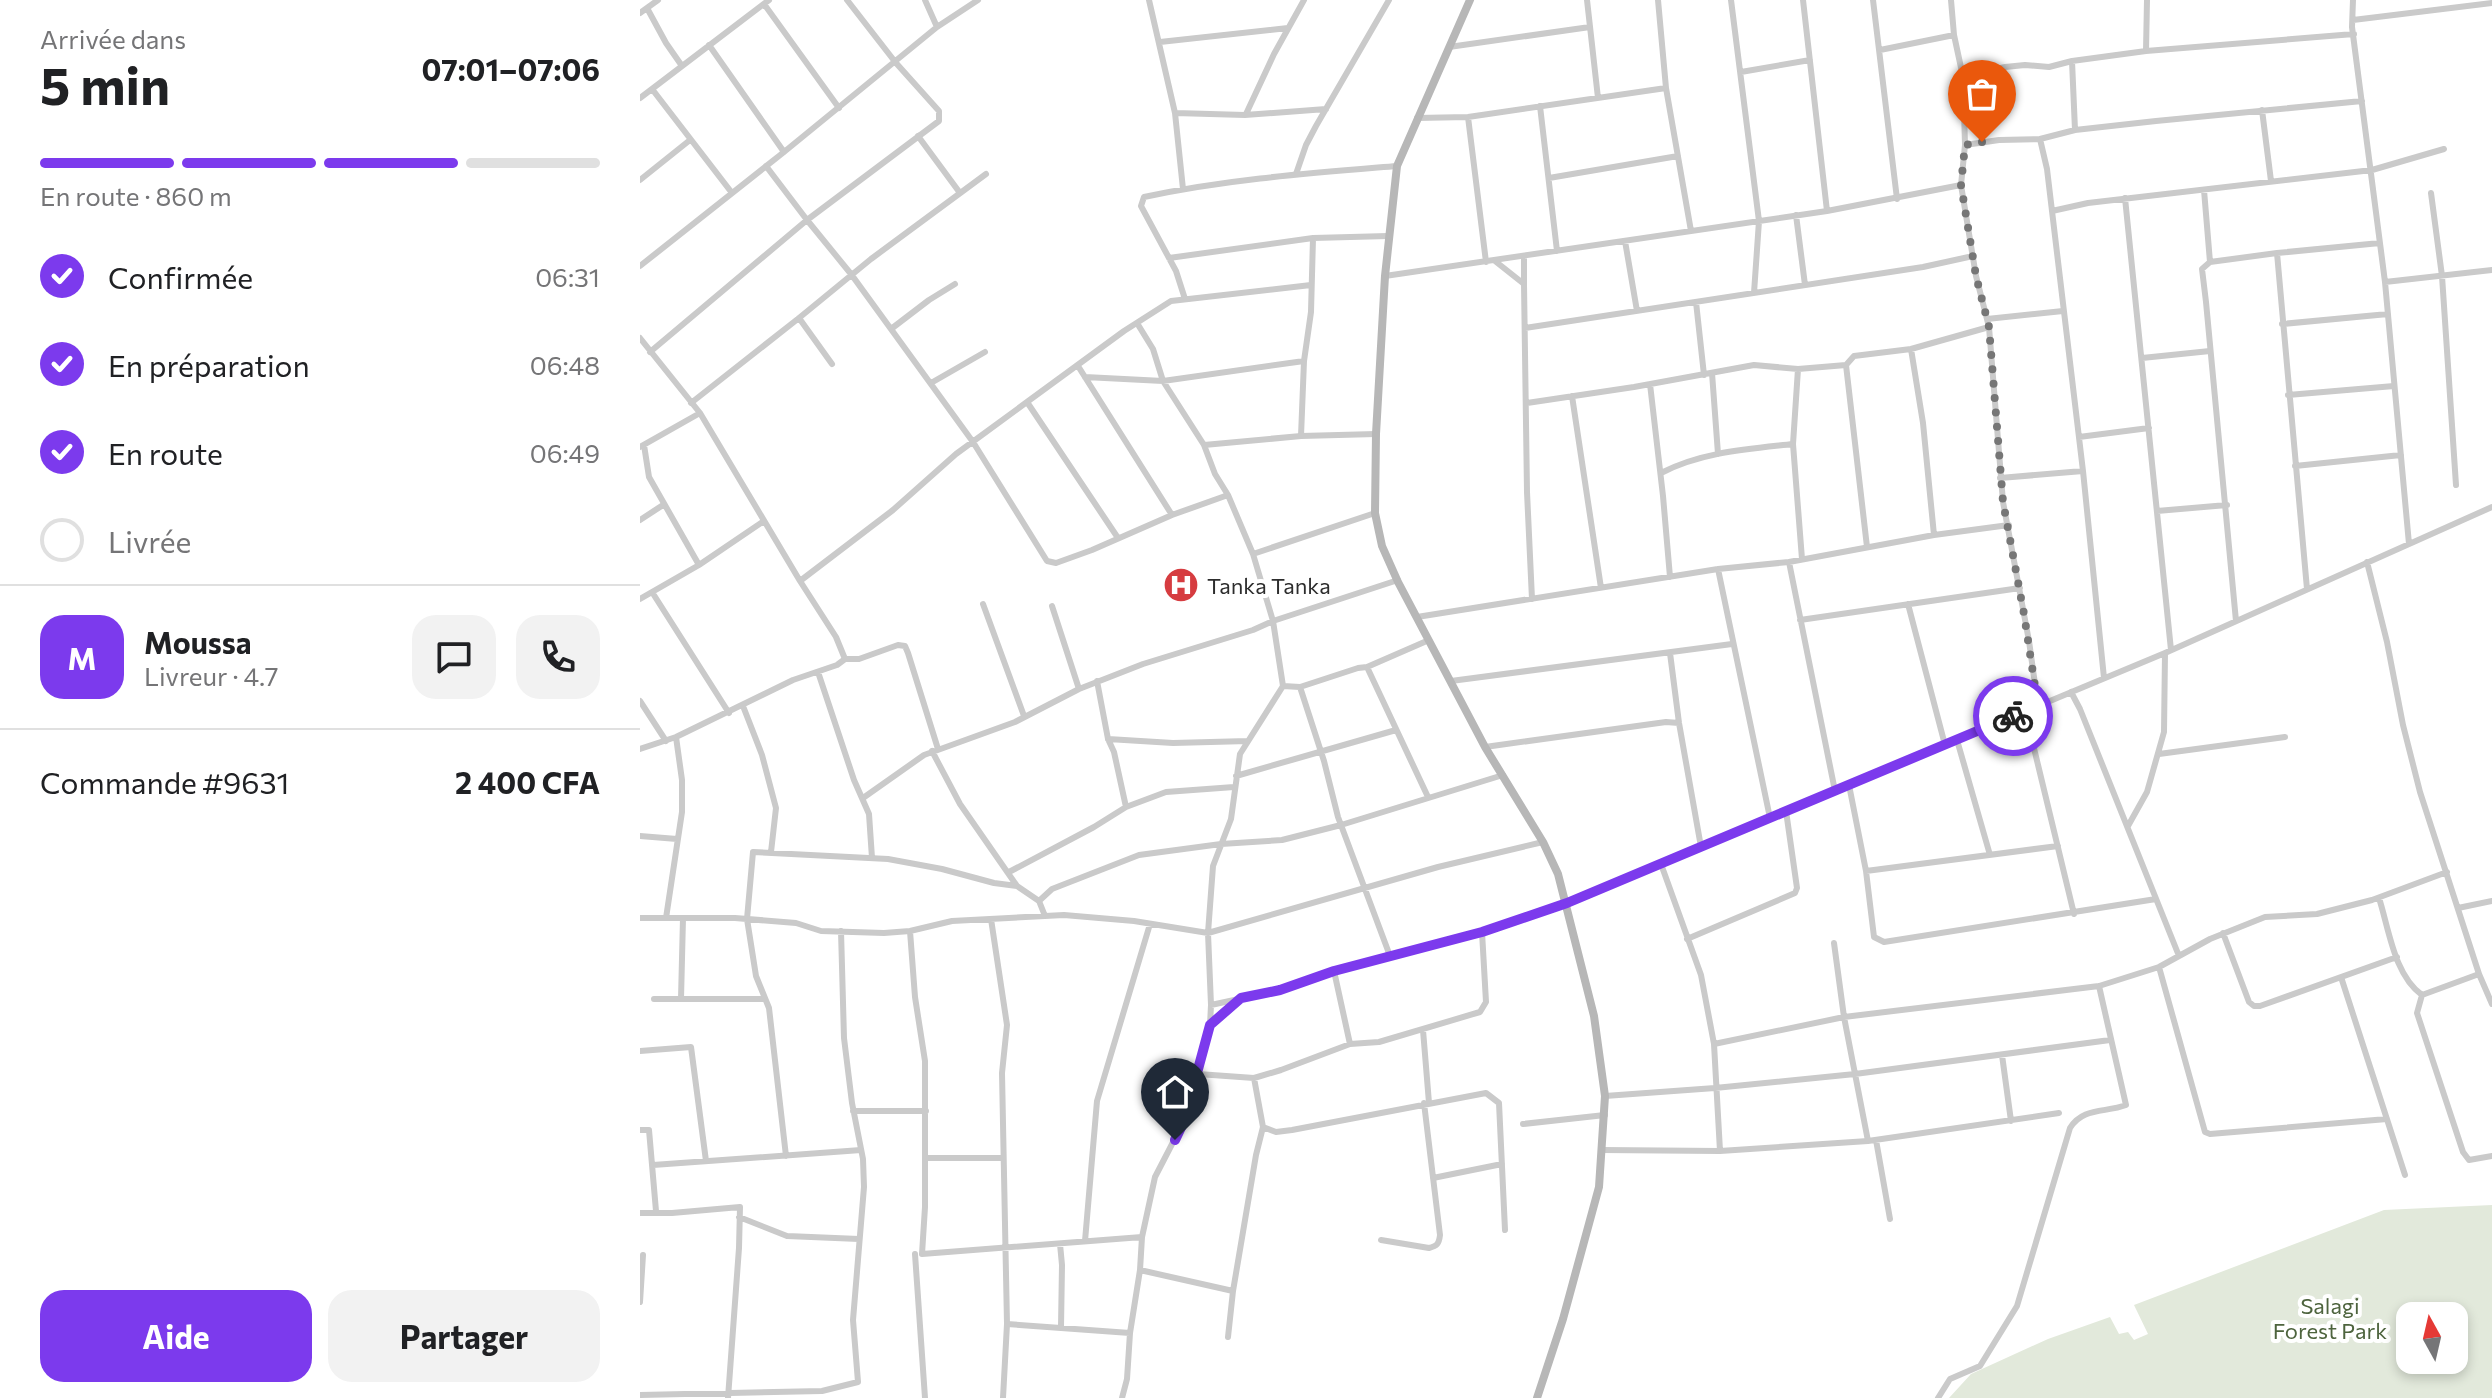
<!DOCTYPE html>
<html lang="fr">
<head>
<meta charset="utf-8">
<style>
  :root { --surface:#fff; --page:#f2f2f2; --text:#202124; --muted:#757577; --line:#e0e0e0; --accent:#7c3aed }
  body { margin:0; font-family:Commissioner,sans-serif; background:var(--page); color:var(--text); height:100vh; display:flex; flex-direction:column; font-size:30px; white-space:nowrap }
  * { box-sizing:border-box; margin:0 }
  p { font-size:26px; color:var(--muted) }
  .icon { flex:none; width:44px; height:44px; fill:none; stroke:currentColor; stroke-width:2; stroke-linecap:round; stroke-linejoin:round }
  .map { position:relative; flex:1; overflow:hidden }
  .panel { display:flex; flex-direction:column; background:var(--surface); width:640px }
  .panel>* { flex:none }
  .needle { width:52px; rotate:352deg }
  .controls { position:absolute; left:1756px; top:1302px; display:grid; gap:16px }
  .controls a { display:grid; place-items:center; width:72px; height:72px; border-radius:16px; background:var(--surface); box-shadow:0 4px 12px #0003; font-size:40px }
  .pin { position:absolute; display:grid; place-items:center; width:68px; height:68px; color:#fff; margin:-82px -34px; border-radius:50% 50% 50% 0; rotate:-45deg; box-shadow:0 0 8px #0007 }
  .pin .icon { rotate:45deg }
  .courier { position:absolute; display:grid; place-items:center; width:80px; height:80px; margin:-40px; border:6px solid #7c3aed; border-radius:50%; background:#fff; color:#222; box-shadow:0 2px 10px #0007 }
  .overview em { font-style:normal; font-weight:700 }
  .overview div { display:flex; flex-direction:column-reverse }
  .overview { display:flex; align-items:center; justify-content:space-between; height:136px; padding:0 40px }
  h1 { font-size:52px; font-weight:700; line-height:60px }
  .bar { display:grid; grid-template-columns:repeat(4,1fr); gap:12px 8px; align-content:center; height:96px; padding:0 40px }
  .bar i { height:10px; border-radius:6px; background:var(--line) }
  .bar .current { background:var(--accent) }
  .bar p { grid-column:span 4 }
  .line { display:flex; align-items:center; gap:20px; padding:0 40px; border-top:2px solid var(--line) }
  .line div { flex:1 }
  .round { display:grid; place-items:center; flex:none; width:84px; height:84px; border-radius:24px; background:var(--page) }
  ol { padding:0 40px; list-style:none }
  li { display:flex; align-items:center; gap:24px; height:88px }
  li p { margin-inline-start:auto }
  li .icon { padding:8px; border-radius:50%; background:var(--accent); color:#fff; stroke-width:4 }
  li:last-child { color:var(--muted) }
  li i { width:44px; height:44px; border:4px solid var(--line); border-radius:50% }
  .action { display:flex; gap:16px; margin-top:auto; padding:16px 40px }
  .action a { flex:1; height:92px; border-radius:24px; background:var(--accent); color:#fff; font-size:32px; font-weight:700; line-height:92px; text-align:center }
  .action a+a { background:var(--page); color:var(--text) }
  main { display:flex; flex:1; min-height:0 }
  .map>svg:first-child { display:block }
  .green { fill:#e2e9db; fill-rule:evenodd }
  .lines { fill:none; stroke-linecap:round; stroke-linejoin:round }
  .street { stroke:#cacaca; stroke-width:6 }
  .secondary { stroke:#b7b7b7; stroke-width:8 }
  .done { stroke:#767676; stroke-width:8; stroke-dasharray:0 14.4 }
  .route { stroke:#7c3aed; stroke-width:10 }
  .labels { text-anchor:middle; dominant-baseline:central; stroke-width:8; stroke-linejoin:round; paint-order:stroke }
  .poi-label { font-size:22px; fill:#2d2d2d; stroke:#fff; text-anchor:start }
  .park-label { font-size:22px; fill:#4e643e; stroke:#fff }
</style>
</head>
<body>
<main>
<section class="panel">
<div class="overview"><div><h1>5 min</h1><p>Arrivée dans</p></div><em>07:01–07:06</em></div>
<div class="bar"><i class="current"></i><i class="current"></i><i class="current"></i><i></i><p>En route · 860 m</p></div>
<ol>
<li><svg class="icon" aria-label="check" viewBox="0 0 24 24"><path d="M5 12l5 5 9-10"/></svg>Confirmée<p>06:31</p></li>
<li><svg class="icon" aria-label="check" viewBox="0 0 24 24"><path d="M5 12l5 5 9-10"/></svg>En préparation<p>06:48</p></li>
<li><svg class="icon" aria-label="check" viewBox="0 0 24 24"><path d="M5 12l5 5 9-10"/></svg>En route<p>06:49</p></li>
<li><i></i>Livrée</li>
</ol>
<div class="line" style="height:144px"><b class="round" style="background:var(--accent);color:#fff">M</b><div><b>Moussa</b><p>Livreur · 4.7</p></div><a class="round"><svg class="icon" aria-label="chat" viewBox="0 0 24 24"><path d="M4 5h16v11H9l-5 4z"/></svg></a><a class="round"><svg class="icon" aria-label="phone" viewBox="0 0 24 24"><path d="M5 4h4l2 5-3 2q2 4 5 5l2-3 5 2v4C11 20 4 13 5 4z"/></svg></a></div>
<div class="line" style="height:104px"><div>Commande #9631</div><b>2 400 CFA</b></div>
<div class="action"><a>Aide</a><a>Partager</a></div>
</section>
<div class="map">
<svg width="1852" height="1398" viewBox="0 0 1852 1398">
  <rect width="100%" height="100%" fill="#fff"/>
  <!-- green -->
  <path class="green" d="M1852,1205V1398H1309L1331,1374L1408,1339L1470,1317L1479,1334L1488,1332L1494,1340L1508,1334L1494,1305L1744,1210ZM1770,1316H1814V1360H1770Z"/>
  <g class="lines">
    <!-- street -->
    <path class="street" d="M285,0L297,27
      M509,0L535,113L543,189
      M947,0L958,98
      M1018,0L1026,88L1051,231
      M1091,0L1119,221L1114,293
      M1163,0L1187,211
      M1233,0L1257,199
      M1311,0L1314,35L1323,77L1325,145L1321,185L1336,276L1349,327L1363,502L1389,641L1398,706
      M1713,0L1712,27L1745,282L1769,544
      M124,4L199,108
      M7,8L26,43L42,66
      M0,13L18,0
      M1713,20L1852,3
      M520,42L648,28
      M69,45L144,152
      M809,47L950,27
      M1240,50L1314,35
      M1506,51L1507,0
      M1432,61L1435,130
      M1101,72L1170,60
      M1323,77L1365,67L1385,65L1409,67L1432,61L1506,51L1714,34
      M12,89L92,193
      M0,98L129,0
      M900,106L917,251
      M1622,110L1631,181
      M535,113L605,115L686,109
      M606,114L634,54L664,0
      M828,117L846,262
      M777,118L828,117L1026,88
      M278,136L320,193
      M1400,139L1435,130L1516,121L1722,101
      M1325,145L1359,140L1400,139L1407,169L1443,471L1464,678
      M126,166L167,220L211,274L333,442L407,561L416,563L452,550L532,515L588,495
      M656,174L666,145L676,126L749,0
      M909,178L1038,156
      M0,180L50,140
      M1564,190L1570,262L1562,269L1566,302L1596,621
      M1791,193L1802,276L1816,485
      M1485,198L1531,650
      M1412,211L1448,203L1732,170L1804,149
      M1156,215L1165,285
      M985,241L997,311
      M1637,253L1667,589
      M529,258L673,238L748,236
      M855,261L884,284L887,492L892,599
      M1570,262L1637,253L1740,243
      M0,266L144,152L297,27L338,0
      M745,276L1187,211L1321,185
      M1745,282L1852,270
      M884,284V256
      M545,299L536,271L501,206L504,197C587,179 672,173 757,166
      M1056,302L1064,375
      M159,318L192,364
      M1347,319L1423,311
      M497,323L513,349L523,381L564,445L575,474L588,495L613,554
      M1642,324L1748,314
      M885,328L1283,267L1333,256
      M251,329L289,300L315,284
      M0,338L60,413L160,581L196,637L205,659
      M1271,349L1283,423L1294,535
      M10,352L167,220L299,121V111L256,63L207,0
      M1502,358L1570,351
      M1206,365L1227,547
      M438,366L532,515
      M1158,369L1153,444L1162,559
      M1072,373L1078,454
      M445,377L523,381L664,361
      M291,383L345,352
      M1010,384L1023,496L1030,577
      M1648,395L1754,386
      M932,396L961,588
      M387,402L478,538
      M51,403L159,318L231,259L346,174
      M887,403L994,387L1114,365L1158,369L1206,365L1214,356L1271,349L1349,327
      M661,436L664,361L671,312L673,238
      M1439,437L1509,428
      M4,445L9,477L59,565
      M564,445L661,436L736,434
      M0,447L60,413
      M1655,466L1761,455
      M1021,473C1061,452 1108,449 1153,444
      M1360,478L1443,471
      M1517,511L1587,505
      M0,520L23,505
      M1149,562L1195,791
      M1727,562L1747,642L1763,725L1780,792L1839,974L1852,1004
      M1078,569L1130,818
      M160,581L253,510L316,454L484,331L531,301L671,285
      M12,592L89,713
      M0,599L59,565L124,521
      M343,604L384,716
      M1268,604L1305,745
      M412,606L439,689
      M777,617L1078,569L1149,562L1294,535L1369,525
      M1160,620L1380,588
      M1030,653L1039,723L1061,847
      M727,667L788,797
      M178,672L214,780L229,814L232,858
      M457,681L468,739L474,752L486,807
      M811,681L1092,644
      M643,686L660,687L718,668L727,667L789,640
      M660,687L684,761L698,817L750,956
      M1431,692L1440,709L1539,956
      M0,701L26,741
      M103,706L122,755L136,808L131,852
      M1385,711L1434,914
      M468,739L533,743L608,741
      M1317,740L1350,855
      M845,747L1026,722L1039,723
      M0,749L36,737L153,680L197,665L205,659H219L258,645L265,646L268,653L298,749
      M292,751L320,804L377,886
      M1519,754L1645,737
      M596,776L756,730
      M1209,785L1226,871L1234,937L1244,942L1516,899
      M223,798L284,755L375,722L439,689L503,664L613,630L633,621L758,580
      M1488,826L1507,792L1524,732L1525,653
      M0,836L37,839
      M1021,864L1061,975L1074,1044L1080,1151
      M1226,871L1418,846
      M369,872L454,827L486,807L526,792L594,787
      M1739,898C1749,929 1754,975 1782,995L1839,974
      M399,901L412,889L499,855L581,844L642,840L701,825L863,775
      M1818,908L1852,901
      M0,918H95L156,923L181,931L244,933L270,931L312,921L424,915L494,921L568,933L798,867L903,842
      M26,918L42,812V780L36,737
      M351,919L367,1025L362,1073L367,1324L363,1398
      M270,931L275,997L285,1061V1207L282,1254L502,1237
      M1583,933L1609,1002L1614,1006H1620L1757,957
      M1047,939L1155,893L1157,888L1146,811
      M1194,943L1204,1017L1228,1141
      M1519,967L1565,1132L1570,1134L1747,1119
      M694,971L710,1044
      M1701,977L1765,1175
      M1782,995L1777,1013L1823,1152L1829,1160L1852,1156
      M14,999H125
      M41,999L43,918
      M571,1005L640,990L694,971L842,932L927,903L1525,653L1852,507
      M570,1025L600,999
      M783,1030L789,1103
      M1074,1044L1204,1017L1459,986L1519,967L1570,939L1625,917L1677,914L1732,900L1807,872
      M0,1051L51,1047L66,1161
      M1362,1055L1371,1121
      M558,1074L614,1078L641,1070L710,1044L739,1042L840,1012L846,1002L842,932
      M965,1096L1075,1088L1215,1074L1470,1040
      M213,1111H286
      M883,1124L965,1115
      M623,1127L636,1132L652,1130L846,1093L859,1103L865,1230
      M0,1130H9L16,1211
      M1236,1140L1250,1219
      M962,1150L1080,1151L1228,1141L1419,1113
      M146,1156L129,1008L116,976L107,919L113,852L248,859L302,869L354,883L377,886L399,901L405,916
      M285,1158H363
      M13,1165L221,1150
      M793,1178L862,1164
      M0,1213H32L100,1207L99,1248L88,1398
      M99,1217L147,1236L219,1239
      M741,1240L789,1248C797,1246 799,1244 800,1235L784,1103
      M445,1241L457,1101L510,924
      M420,1244L422,1265L421,1327
      M275,1254L285,1398
      M500,1270L593,1291
      M0,1302L3,1255
      M367,1324L490,1333
      M588,1337L593,1291L616,1155L623,1127L614,1078
      M0,1395L182,1391L218,1382L213,1320L224,1187L223,1159L212,1103L204,1038L201,931
      M482,1398L487,1379L490,1333L500,1270L502,1237L515,1177L544,1121L570,1025L571,1005L568,933L573,866L591,819L600,754L643,686L633,621L613,554L735,513
      M1298,1398L1310,1379L1340,1366L1377,1306L1430,1128C1443,1107 1465,1113 1486,1105L1459,986"/>
    <!-- secondary -->
    <path class="secondary" d="M830,0L757,166L745,276L736,434L735,513L742,546L758,582L845,747L903,842L918,874L954,1016L965,1096L959,1187L923,1319L897,1398"/>
  </g>
  <g class="lines">
    <!-- done -->
    <path class="done" d="M1342,142L1325,145L1321,185L1336,276L1349,327L1363,502L1384,614L1398,706L1373,716"/>
    <!-- route -->
    <path class="route" d="M535,1140L544,1121L570,1025L601,998L640,990L694,971L842,932L927,903L1373,716"/>
  </g>
  <!-- icons -->
  <defs>
    <symbol id="hospital-disc" viewBox="-11 -11 22 22"><circle r="9.5" fill="#d63c40" stroke="#fff"/><path d="M-5-5h3v3.5h4V-5h3V5h-3V1.5h-4V5h-3Z" fill="#fff"/></symbol>
  </defs>
  <g fill-rule="evenodd">
    <use href="#hospital-disc" x="521" y="565" width="40" height="40"/>
  </g>
  <g class="labels">
    <!-- poi labels -->
    <g class="poi-label">
      <text x="567" y="585">Tanka Tanka</text>
    </g>
    <!-- park labels -->
    <g class="park-label">
      <text x="1690" y="1305">Salagi<tspan x="1690" dy="25">Forest Park</tspan></text>
    </g>
  </g>
</svg>
<div class="controls">
<a><svg class="needle" viewBox="-14 -14 28 28"><path d="M0-13l5 13h-10z" fill="#e53935"/><path d="M0 13l5-13h-10z" fill="#757577"/></svg></a>
</div>
<div class="pin" style="left:1342px;top:142px;background:#ea580c"><svg class="icon" aria-label="bag" viewBox="0 0 24 24"><path d="M5 8h14l-1 12H6zM9 8a3 3 0 0 1 6 0"/></svg></div>
<div class="pin" style="left:535px;top:1140px;background:#1f2937"><svg class="icon" aria-label="home" viewBox="0 0 24 24"><path d="M3 11l9-7 9 7M6 9v11h12V9"/></svg></div>
<div class="courier" style="left:1373px;top:716px"><svg class="icon" aria-label="bike" viewBox="0 0 24 24"><circle cx="6" cy="16" r="4"/><circle cx="18" cy="16" r="4"/><path d="M6 16l4-8h5l3 8M10 8l3 8H6M13 5h3"/></svg></div>
</div>
</main>
</body>
</html>
